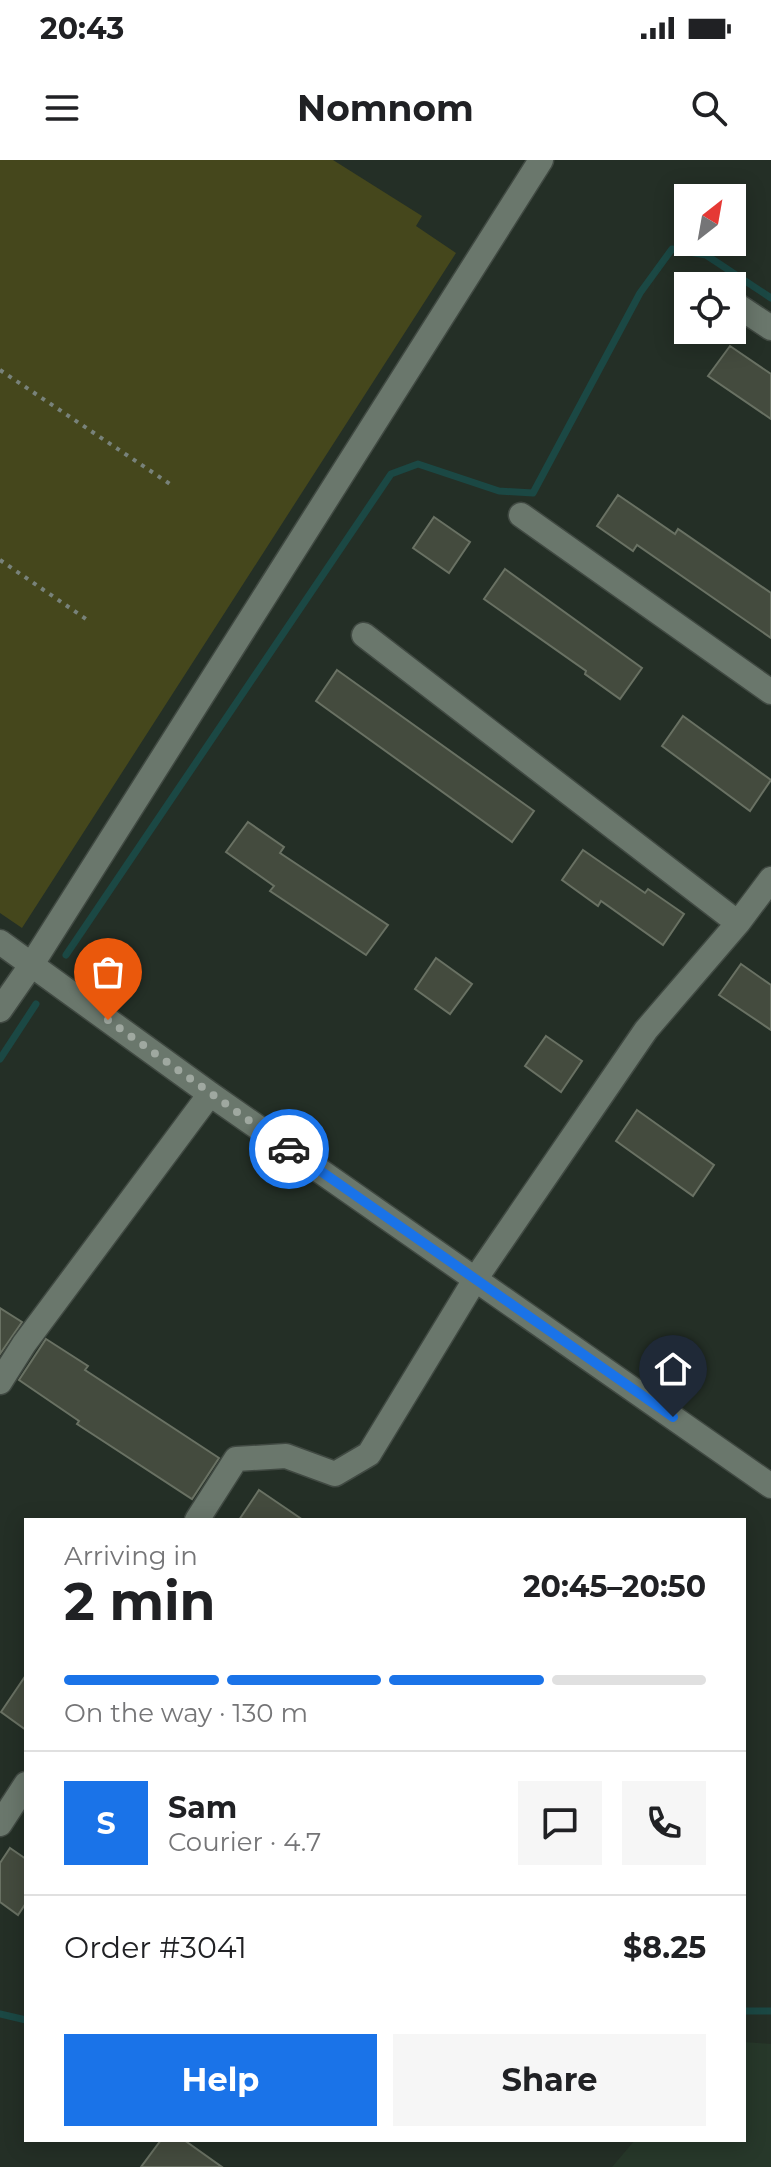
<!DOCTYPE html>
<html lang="en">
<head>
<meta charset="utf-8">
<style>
  :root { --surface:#fff; --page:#f6f6f6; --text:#202124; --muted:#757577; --line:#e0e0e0; --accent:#1a73e8 }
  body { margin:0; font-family:Montserrat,sans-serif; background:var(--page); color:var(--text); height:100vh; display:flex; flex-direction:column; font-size:30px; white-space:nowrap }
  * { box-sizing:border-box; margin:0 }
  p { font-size:26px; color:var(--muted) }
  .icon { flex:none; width:44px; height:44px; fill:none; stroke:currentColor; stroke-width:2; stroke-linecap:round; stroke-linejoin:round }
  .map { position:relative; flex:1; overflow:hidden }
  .details { position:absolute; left:24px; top:1358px; width:722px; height:624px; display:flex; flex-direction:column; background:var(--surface); border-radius:0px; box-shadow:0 4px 20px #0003 }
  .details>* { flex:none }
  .needle { width:52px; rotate:31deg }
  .tools { position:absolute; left:674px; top:24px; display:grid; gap:16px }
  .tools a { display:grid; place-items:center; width:72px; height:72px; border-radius:0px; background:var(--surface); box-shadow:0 4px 20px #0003; font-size:40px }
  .pin { position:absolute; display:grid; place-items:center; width:68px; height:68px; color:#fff; margin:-82px -34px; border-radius:50% 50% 50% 0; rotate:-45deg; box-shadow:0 0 8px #0007 }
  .pin .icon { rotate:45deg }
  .courier { position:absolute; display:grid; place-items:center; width:80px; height:80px; margin:-40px; border:6px solid #1a73e8; border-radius:50%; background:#fff; color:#222; box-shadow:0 2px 10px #0007 }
  .summary em { font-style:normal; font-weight:700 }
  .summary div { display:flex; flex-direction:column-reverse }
  .summary { display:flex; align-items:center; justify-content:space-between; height:136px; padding:0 40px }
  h1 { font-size:52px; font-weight:700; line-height:60px }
  .bar { display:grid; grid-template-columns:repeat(4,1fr); gap:12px 8px; align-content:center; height:96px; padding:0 40px }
  .bar i { height:10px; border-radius:6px; background:var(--line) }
  .bar .selected { background:var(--accent) }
  .bar p { grid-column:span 4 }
  .line { display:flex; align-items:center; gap:20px; padding:0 40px; border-top:2px solid var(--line) }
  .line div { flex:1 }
  .round { display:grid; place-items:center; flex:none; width:84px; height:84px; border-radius:0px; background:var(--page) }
  .primary-button { display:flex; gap:16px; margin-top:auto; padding:16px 40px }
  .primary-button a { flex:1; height:92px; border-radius:0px; background:var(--accent); color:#fff; font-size:32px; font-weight:700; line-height:92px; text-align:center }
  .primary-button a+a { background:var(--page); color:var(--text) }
  .status { display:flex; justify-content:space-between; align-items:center; height:56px; padding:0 40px; background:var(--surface); direction:ltr }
  .status svg { height:22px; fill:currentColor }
  header { display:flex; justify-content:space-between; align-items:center; height:104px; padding:0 40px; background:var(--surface); font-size:36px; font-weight:700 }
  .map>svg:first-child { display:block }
  .built { fill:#27382a }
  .green { fill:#45471c }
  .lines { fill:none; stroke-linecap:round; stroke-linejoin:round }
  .stream { stroke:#1b4844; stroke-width:7 }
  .building { fill:#444b3e; stroke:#697163; stroke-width:2 }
  .minor-casing { stroke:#404942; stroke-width:27 }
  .path { stroke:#78827a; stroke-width:4; stroke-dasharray:4 6; stroke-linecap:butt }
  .minor { stroke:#6a776c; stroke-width:24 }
  .done { stroke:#9fa8a0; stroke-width:8; stroke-dasharray:0 14.4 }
  .route { stroke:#1a73e8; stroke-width:10 }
</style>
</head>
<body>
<div class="status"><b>20:43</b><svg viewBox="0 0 49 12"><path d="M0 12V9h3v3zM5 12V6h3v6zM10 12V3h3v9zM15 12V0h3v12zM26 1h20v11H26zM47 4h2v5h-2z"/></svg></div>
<header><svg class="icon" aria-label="menu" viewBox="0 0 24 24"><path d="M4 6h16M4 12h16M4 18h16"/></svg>Nomnom<svg class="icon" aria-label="search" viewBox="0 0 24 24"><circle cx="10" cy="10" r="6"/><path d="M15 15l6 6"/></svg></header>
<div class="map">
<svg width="771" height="2007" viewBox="0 0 771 2007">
  <rect width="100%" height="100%" fill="#242f26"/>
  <!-- built -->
  <path class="built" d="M744,1882L771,1884V2007H612L635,1980H744Z"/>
  <!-- green -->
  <path class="green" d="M0,0H333L422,56L416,66L456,93L22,768L0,753Z"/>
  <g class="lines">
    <!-- stream -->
    <path class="stream" d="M66,795L391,314L418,304L499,331L533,333L640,133L672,89L706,95L771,138
      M0,899L36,844
      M744,1851H771
      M0,1854L26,1860"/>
  </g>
  <!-- building -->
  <path class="building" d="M730,186L771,214V259L708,216Z
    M618,335L675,374L678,369L771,433V478L637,385L633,391L597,366Z
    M434,357L470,382L449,413L413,388Z
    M505,409L642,508L620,539L585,514L586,511L484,439Z
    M337,510L534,651L512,682L316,541Z
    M683,556L771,620L750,651L662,586Z
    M248,662L284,687L280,693L388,765L366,795L270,731L274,726L226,692Z
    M583,690L645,733L648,729L684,754L663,785L601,741L598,746L562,720Z
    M436,798L472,824L450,854L415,829Z
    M741,804L771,825V870L719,835Z
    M546,876L582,901L561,932L525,906Z
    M637,950L714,1005L693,1036L616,981Z
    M0,1148L22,1162L0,1194Z
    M46,1179L88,1206L85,1210L219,1298L192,1339L77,1264L79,1261L19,1220Z
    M259,1330L303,1360H239Z
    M26,1515V1570L1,1552Z
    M10,1688L26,1699V1743L18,1755L0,1742V1703Z
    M161,1980H184L222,2007H141Z"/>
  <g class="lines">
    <defs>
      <path id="minor" d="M732,142L771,168
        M521,355L771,532
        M364,475L738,763
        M0,782L210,934L771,1326
        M0,850L32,804L541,0
        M0,1222L24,1184L210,934
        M197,1360L236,1299L286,1296L335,1314L369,1294L476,1118L646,870L738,763L771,719
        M0,1664L26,1624"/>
    </defs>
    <!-- minor casing -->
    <use href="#minor" class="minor-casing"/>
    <!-- path -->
    <path class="path" d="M0,210L173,326
      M0,400L89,461"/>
    <!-- minor -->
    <use href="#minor" class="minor"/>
  </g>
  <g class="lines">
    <!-- done -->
    <path class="done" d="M108,860L289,989"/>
    <!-- route -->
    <path class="route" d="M289,989L673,1257"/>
  </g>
</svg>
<div class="tools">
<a><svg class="needle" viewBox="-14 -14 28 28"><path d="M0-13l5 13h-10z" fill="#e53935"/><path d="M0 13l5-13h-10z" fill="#757577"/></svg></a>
<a><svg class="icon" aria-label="locate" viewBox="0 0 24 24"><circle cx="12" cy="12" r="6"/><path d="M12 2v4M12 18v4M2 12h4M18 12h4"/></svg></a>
</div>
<div class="pin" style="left:108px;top:860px;background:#ea580c"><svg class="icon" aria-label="bag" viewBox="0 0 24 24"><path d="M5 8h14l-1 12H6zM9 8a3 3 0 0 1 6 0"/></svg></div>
<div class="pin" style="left:673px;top:1257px;background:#1f2937"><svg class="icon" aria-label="home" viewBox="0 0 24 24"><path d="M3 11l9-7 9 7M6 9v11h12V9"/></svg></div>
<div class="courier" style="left:289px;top:989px"><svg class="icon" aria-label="car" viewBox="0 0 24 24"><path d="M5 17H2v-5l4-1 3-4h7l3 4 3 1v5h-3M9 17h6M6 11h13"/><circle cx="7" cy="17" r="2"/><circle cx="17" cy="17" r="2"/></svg></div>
<section class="details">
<div class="summary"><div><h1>2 min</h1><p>Arriving in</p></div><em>20:45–20:50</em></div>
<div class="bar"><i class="selected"></i><i class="selected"></i><i class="selected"></i><i></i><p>On the way · 130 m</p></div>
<div class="line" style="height:144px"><b class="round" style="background:var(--accent);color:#fff">S</b><div><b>Sam</b><p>Courier · 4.7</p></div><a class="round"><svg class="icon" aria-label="chat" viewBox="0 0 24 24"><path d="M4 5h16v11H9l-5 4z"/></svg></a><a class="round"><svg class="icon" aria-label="phone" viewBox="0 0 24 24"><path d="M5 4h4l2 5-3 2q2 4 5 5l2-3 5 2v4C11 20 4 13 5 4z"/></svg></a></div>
<div class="line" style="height:104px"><div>Order #3041</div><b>$8.25</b></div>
<div class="primary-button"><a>Help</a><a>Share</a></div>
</section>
</div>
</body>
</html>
